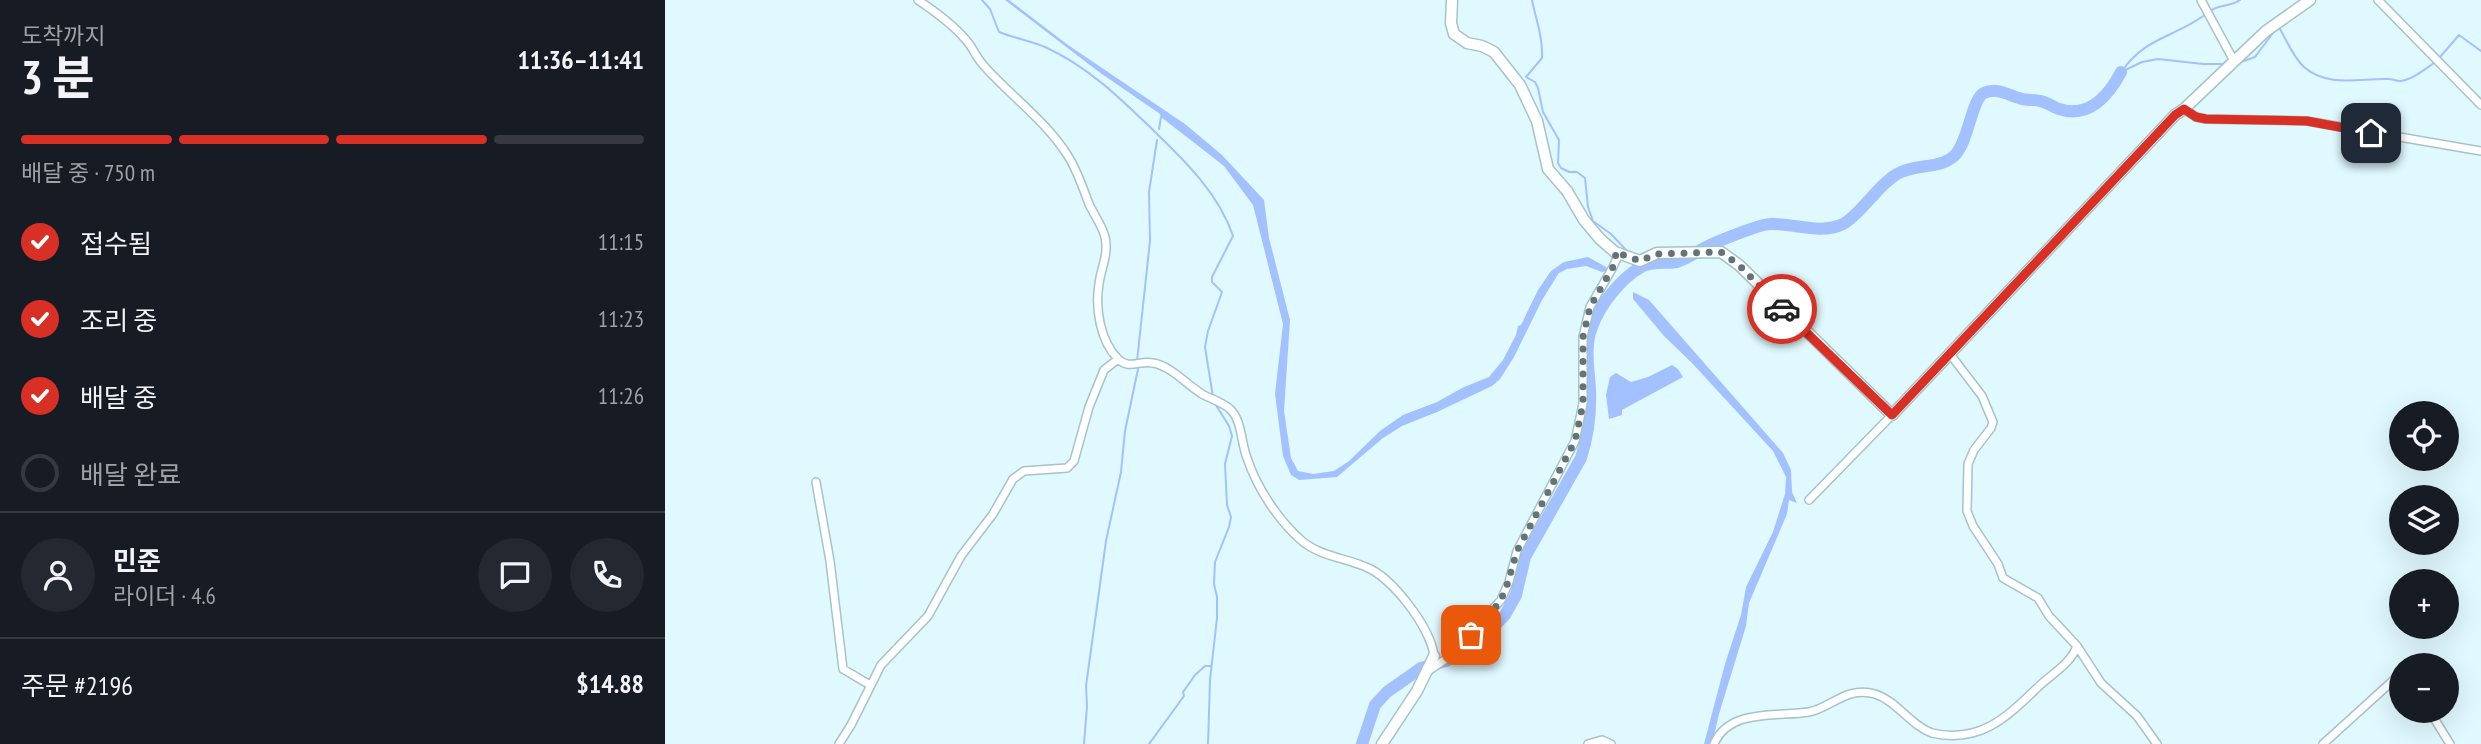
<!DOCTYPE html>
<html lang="ko">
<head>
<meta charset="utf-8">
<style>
  :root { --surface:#171b24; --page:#242831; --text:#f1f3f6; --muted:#9ea1a6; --line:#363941; --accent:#d93025 }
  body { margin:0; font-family:"PT Sans Narrow","Noto Sans KR",sans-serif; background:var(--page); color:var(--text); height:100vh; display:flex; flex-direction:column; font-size:26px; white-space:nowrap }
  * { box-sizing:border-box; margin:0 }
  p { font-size:23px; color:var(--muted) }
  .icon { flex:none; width:38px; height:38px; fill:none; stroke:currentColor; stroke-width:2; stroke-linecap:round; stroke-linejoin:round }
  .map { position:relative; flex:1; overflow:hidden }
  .panel { display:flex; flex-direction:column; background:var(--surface); width:665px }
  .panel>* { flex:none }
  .controls { position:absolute; left:1724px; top:401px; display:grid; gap:14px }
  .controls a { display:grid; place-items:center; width:70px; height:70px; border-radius:50%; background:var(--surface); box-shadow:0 7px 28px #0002; font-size:35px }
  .pin { position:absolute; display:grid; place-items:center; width:60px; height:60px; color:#fff; margin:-30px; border-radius:14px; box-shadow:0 4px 10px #0006 }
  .courier { position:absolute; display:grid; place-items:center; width:70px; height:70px; margin:-35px; border:5px solid #d93025; border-radius:50%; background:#fff; color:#222; box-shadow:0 2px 9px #0007 }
  .head em { font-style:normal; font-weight:700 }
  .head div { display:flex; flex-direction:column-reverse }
  .head { display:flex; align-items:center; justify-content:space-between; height:119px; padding:0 21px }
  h1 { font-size:46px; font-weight:700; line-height:52px }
  .bar { display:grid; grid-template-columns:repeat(4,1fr); gap:10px 7px; align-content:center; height:84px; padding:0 21px }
  .bar i { height:9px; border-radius:5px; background:var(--line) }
  .bar .current { background:var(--accent) }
  .bar p { grid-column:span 4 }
  .line { display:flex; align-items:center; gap:18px; padding:0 21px; border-top:2px solid var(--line) }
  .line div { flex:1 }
  .round { display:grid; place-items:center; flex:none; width:74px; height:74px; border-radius:37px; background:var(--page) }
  ol { padding:0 21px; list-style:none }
  li { display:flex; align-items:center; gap:21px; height:77px }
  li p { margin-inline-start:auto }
  li .icon { padding:7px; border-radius:50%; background:var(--accent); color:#fff; stroke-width:4 }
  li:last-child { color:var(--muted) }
  li i { width:38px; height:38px; border:4px solid var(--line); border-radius:50% }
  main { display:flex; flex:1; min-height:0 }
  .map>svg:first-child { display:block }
  .water { fill:#a2c1fe }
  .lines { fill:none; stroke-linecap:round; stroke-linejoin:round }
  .stream { stroke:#a2c1fe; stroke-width:2 }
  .river { stroke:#a2c1fe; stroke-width:12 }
  .street-casing { stroke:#a5c3c9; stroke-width:10 }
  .secondary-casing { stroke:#a5c3c9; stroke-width:13 }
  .street { stroke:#fff; stroke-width:7 }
  .secondary { stroke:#fff; stroke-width:10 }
  .done { stroke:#637477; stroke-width:7; stroke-dasharray:0 12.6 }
  .route { stroke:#d93025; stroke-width:9 }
</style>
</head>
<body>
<main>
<section class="panel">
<div class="head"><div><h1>3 분</h1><p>도착까지</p></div><em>11:36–11:41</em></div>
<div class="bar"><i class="current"></i><i class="current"></i><i class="current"></i><i></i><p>배달 중 · 750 m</p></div>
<ol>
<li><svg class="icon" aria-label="check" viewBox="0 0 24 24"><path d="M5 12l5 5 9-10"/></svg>접수됨<p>11:15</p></li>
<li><svg class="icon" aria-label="check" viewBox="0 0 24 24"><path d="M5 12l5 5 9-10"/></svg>조리 중<p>11:23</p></li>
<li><svg class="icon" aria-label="check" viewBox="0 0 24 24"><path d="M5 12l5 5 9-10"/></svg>배달 중<p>11:26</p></li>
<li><i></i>배달 완료</li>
</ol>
<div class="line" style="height:126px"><a class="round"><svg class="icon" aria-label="person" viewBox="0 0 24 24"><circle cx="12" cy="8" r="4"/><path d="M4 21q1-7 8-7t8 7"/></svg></a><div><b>민준</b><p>라이더 · 4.6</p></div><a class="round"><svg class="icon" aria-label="chat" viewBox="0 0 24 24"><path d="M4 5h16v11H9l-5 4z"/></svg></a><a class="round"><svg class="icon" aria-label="phone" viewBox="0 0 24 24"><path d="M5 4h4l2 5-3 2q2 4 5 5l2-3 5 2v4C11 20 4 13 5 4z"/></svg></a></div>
<div class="line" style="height:91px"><div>주문 #2196</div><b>$14.88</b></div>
</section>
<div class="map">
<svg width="1816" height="744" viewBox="0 0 1816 744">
  <rect width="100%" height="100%" fill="#e0f9fe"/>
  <!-- water -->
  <path class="water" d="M340,0H344L403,45L520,124L557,155L599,200L604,238L625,320L619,411L626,458L633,471L648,474L669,471L684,461L715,431L738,415L772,402L799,387L824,377L838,360L851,335L853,326L856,325L873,290L886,271L899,262L923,257L941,267L942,271L937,272L921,266L902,269L894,273L877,300L849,357L835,379L827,386L772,412L737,426L718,438L672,477L634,480L626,475L618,456L610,394L618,324L588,205L559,166L496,117L495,114L434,72Z
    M968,292L984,300L1118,453L1126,470L1127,492L1132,503L1124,500L1122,514L1084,603L1081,626L1054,714L1047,744H1039L1060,664L1076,615L1081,587L1108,532L1120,494L1121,477L1108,451L1027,363L999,336L968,299Z
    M1007,365L1013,369L1018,377L957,410V415L944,419L941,395L945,377L951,373L966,382L983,377Z"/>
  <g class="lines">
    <!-- stream -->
    <path class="stream" d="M317,0L325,9L334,32C349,38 366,41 380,47C422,66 454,97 487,129C518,159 554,193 568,236L547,277V282L557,292L543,331L540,347L548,397
      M867,0C871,20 878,37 877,58L861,77L870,82L873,88L878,112L894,140L893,163L896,168L904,172H912L920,178L923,207L928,221L946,234L963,252
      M1545,11C1555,4 1566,7 1575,0
      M1775,57L1794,35L1816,51
      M1573,63L1590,57L1611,29H1615C1622,41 1628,57 1639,67C1663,88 1695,78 1724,79C1728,79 1731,81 1735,81C1747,80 1760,69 1769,63
      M1457,71C1480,37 1511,37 1541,14
      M1456,72L1477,62L1493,59L1538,64H1561
      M494,129L496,117
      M966,276L969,263
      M472,361L485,241L484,192L492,140
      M419,744L422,706L421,686L441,541L456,472L460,431L473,369
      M484,744L519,696L518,692L530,675L540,666H545
      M543,744L545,680L552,618V597L549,584L550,562L564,527L566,517L562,505L560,464L567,436L564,426L549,402"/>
    <!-- river -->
    <path class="river" d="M697,744L710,705L722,692L756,668L781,661L803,649L823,633L840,615L851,595L860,557L916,458C923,436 926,413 925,390C924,369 919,347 927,327C935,305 955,279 976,267C987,261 1000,264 1012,262C1022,259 1032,252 1041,247C1051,242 1095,224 1105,224C1129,223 1155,235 1178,224C1195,215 1213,185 1232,174C1250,163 1277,170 1291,154C1304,139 1307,98 1319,93C1332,87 1343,95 1354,98C1361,101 1368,99 1375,101C1382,102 1388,107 1394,109C1424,119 1444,95 1456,72"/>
    <defs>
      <path id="street" d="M253,0C271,12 292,27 305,45C310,53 313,60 320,67C347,97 381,121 403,156C412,170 418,188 424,204C429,215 437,225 440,237C444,255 436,267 434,284C430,308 435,341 453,359C464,370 475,360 488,363C506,366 521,384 537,394C546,399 557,402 565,409C577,420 576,443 582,458C592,488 613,520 637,541C655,556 680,558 701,567C727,577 766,628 769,656
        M1536,0L1569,61
        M1713,0L1816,105
        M1519,109L1531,117L1541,119L1642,121L1816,151
        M1285,354L1317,396L1328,422L1326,428L1309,450L1303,464L1302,511L1308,526L1333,564L1338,578L1373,598L1384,616L1412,646L1436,683L1472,716L1492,744
        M151,482L165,561L178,669L205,685
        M1144,500L1227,415
        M763,671L784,657L836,600L844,582L852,551L910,441L918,404V337L925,307L948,267L952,258L950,252
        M1764,710L1785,744
        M174,744L186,725L216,665L263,616L296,556L328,514L348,479L359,471L402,468L409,461L424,407L439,370L453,359
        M923,744L937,740L946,744
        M1049,744C1064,708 1113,717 1144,712C1166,708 1181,686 1210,694C1232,701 1245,725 1267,733C1315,744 1342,717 1372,688C1386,674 1405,665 1412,646
        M1658,744L1733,676L1736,677"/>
      <path id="secondary" d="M787,0L786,23L789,34L802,43L817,46L829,52L855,85L872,121L883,169L902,191L919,220L935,239L950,252L975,261L992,253L1056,252L1074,265L1227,415L1510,115L1519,109L1601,31L1645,0
        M717,744L752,691L769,656"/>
    </defs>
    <!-- street casing -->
    <use href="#street" class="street-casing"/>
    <!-- secondary casing -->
    <use href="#secondary" class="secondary-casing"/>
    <!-- street -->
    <use href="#street" class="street"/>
    <!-- secondary -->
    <use href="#secondary" class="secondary"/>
  </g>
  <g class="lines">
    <!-- done -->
    <path class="done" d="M806,635L830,608L840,592L852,551L910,441L918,404V337L925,307L948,267L951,258L950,252L975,261L992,254L1056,252L1074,265L1117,309"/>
    <!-- route -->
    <path class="route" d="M1117,309L1227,415L1510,115L1519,109L1531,117L1541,119L1642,121L1706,133"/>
  </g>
</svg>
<div class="controls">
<a><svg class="icon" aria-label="locate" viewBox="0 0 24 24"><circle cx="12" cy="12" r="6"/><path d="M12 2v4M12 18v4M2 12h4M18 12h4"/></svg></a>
<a><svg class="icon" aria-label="layers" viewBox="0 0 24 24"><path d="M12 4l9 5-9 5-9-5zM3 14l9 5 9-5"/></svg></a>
<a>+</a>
<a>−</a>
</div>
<div class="pin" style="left:806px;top:635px;background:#ea580c"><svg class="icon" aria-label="bag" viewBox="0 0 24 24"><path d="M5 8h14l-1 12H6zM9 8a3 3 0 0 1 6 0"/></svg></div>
<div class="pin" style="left:1706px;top:133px;background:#1f2937"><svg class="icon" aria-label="home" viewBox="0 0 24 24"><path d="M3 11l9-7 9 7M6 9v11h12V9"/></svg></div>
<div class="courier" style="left:1117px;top:309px"><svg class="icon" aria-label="car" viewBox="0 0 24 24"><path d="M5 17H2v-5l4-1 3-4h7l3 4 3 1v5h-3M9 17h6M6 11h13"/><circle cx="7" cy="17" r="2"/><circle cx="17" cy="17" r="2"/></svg></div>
</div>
</main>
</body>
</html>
